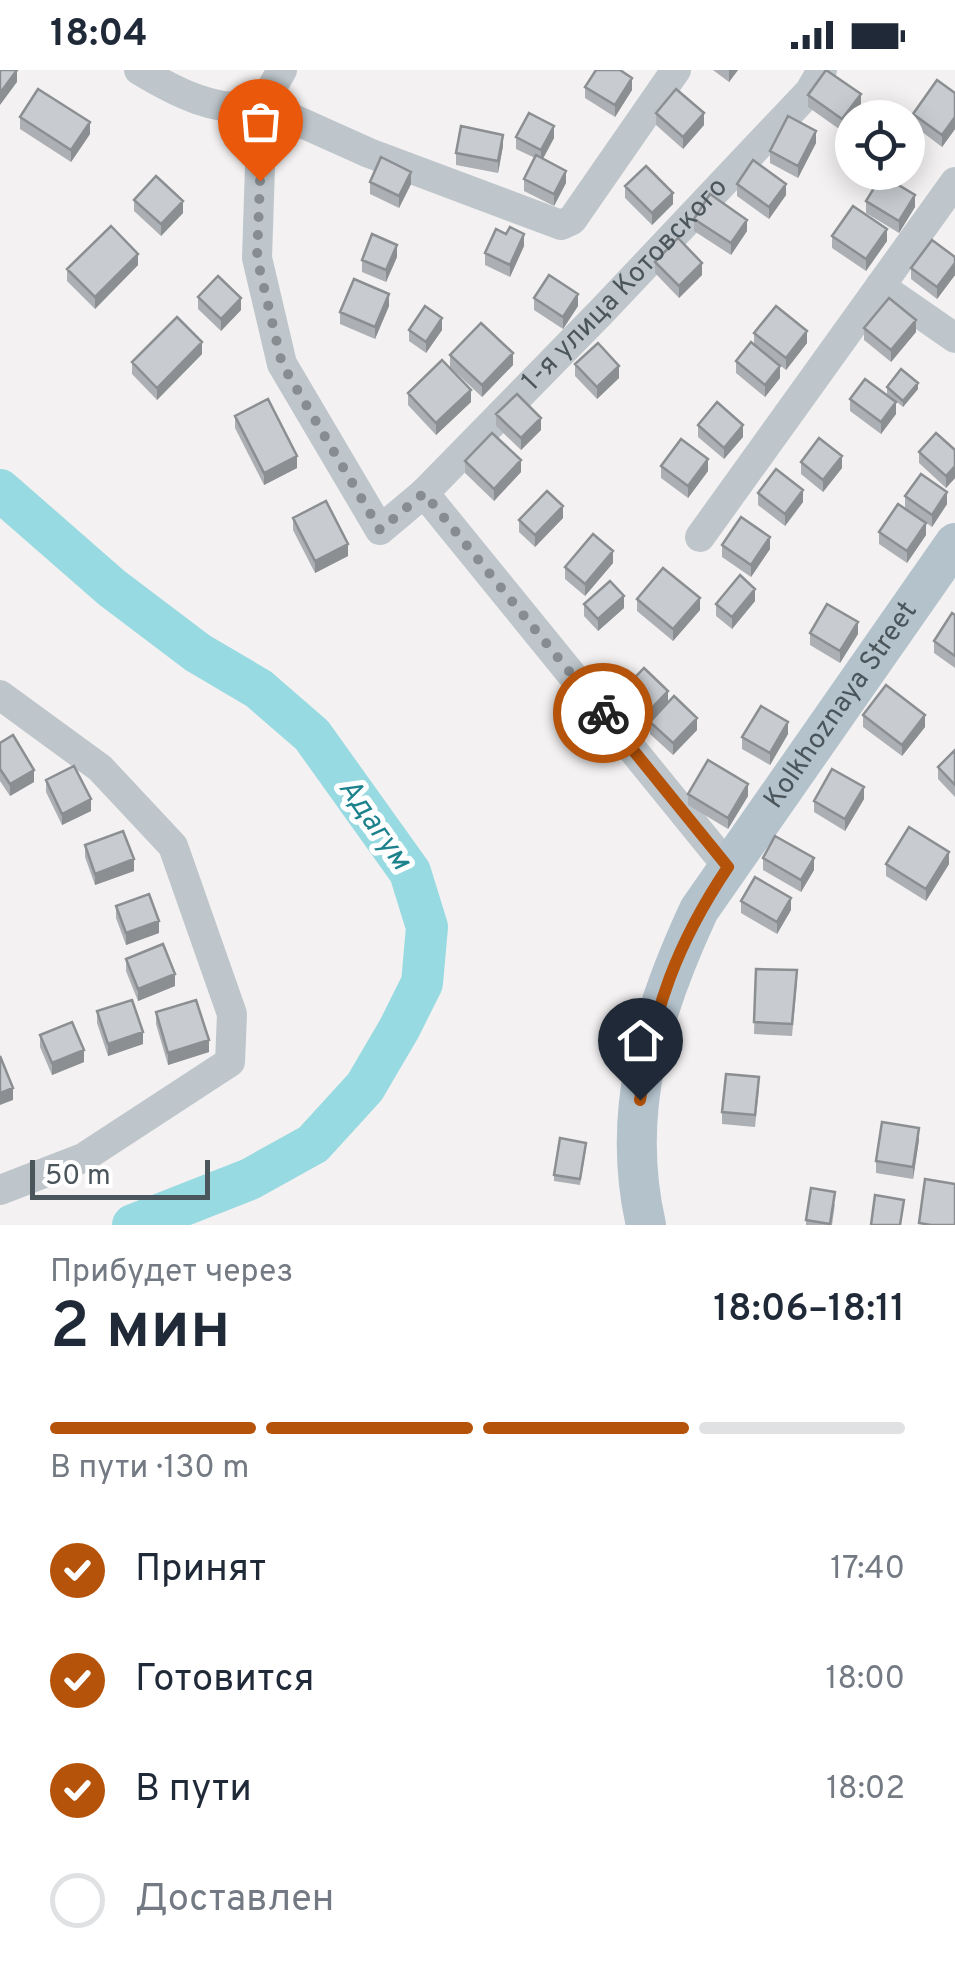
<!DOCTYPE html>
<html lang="ru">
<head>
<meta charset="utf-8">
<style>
  :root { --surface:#fff; --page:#f6f6f7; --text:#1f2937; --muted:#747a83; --line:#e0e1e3; --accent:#b45309 }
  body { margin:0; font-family:Overpass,sans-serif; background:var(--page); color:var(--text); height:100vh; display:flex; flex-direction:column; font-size:38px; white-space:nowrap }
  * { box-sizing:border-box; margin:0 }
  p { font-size:32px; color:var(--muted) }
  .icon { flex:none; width:55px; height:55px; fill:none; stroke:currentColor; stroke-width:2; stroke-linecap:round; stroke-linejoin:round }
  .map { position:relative; height:1155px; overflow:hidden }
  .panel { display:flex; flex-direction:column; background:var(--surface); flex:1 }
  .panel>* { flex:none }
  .fabs { position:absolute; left:835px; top:30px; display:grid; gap:20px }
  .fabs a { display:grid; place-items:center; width:90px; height:90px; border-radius:50%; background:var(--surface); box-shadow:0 5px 25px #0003; font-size:50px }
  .scale { position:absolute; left:30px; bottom:25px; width:180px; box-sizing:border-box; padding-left:10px; border:5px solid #4b565c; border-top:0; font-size:28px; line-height:35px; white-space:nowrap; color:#4b565c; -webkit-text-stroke:8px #fff; paint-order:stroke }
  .pin { position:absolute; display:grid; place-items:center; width:85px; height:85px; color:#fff; margin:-102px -42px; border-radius:50% 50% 50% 0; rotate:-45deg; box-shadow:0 0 10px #0007 }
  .pin .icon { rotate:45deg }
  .courier { position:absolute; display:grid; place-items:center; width:100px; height:100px; margin:-50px; border:8px solid #b45309; border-radius:50%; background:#fff; color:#222; box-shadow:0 2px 12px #0007 }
  .head em { font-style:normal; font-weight:600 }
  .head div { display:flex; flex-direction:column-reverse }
  .head { display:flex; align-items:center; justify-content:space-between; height:170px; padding:0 50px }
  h1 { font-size:65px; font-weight:600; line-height:75px }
  .bar { display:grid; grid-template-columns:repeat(4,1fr); gap:15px 10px; align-content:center; height:120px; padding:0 50px }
  .bar i { height:12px; border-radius:8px; background:var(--line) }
  .bar .active { background:var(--accent) }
  .bar p { grid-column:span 4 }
  ol { padding:0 50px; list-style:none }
  li { display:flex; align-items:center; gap:30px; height:110px }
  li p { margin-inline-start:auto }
  li .icon { padding:10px; border-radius:50%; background:var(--accent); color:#fff; stroke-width:4 }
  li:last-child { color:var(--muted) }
  li i { width:55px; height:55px; border:5px solid var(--line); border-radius:50% }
  .status { display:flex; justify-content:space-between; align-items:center; height:70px; padding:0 50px; background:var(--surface); direction:ltr }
  .status svg { height:28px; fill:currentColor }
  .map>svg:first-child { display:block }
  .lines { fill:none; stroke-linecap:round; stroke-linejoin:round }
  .river { stroke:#98dae1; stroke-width:42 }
  .minor { stroke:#bec6cb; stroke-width:30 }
  .major { stroke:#b4c2cc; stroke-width:40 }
  .wall { fill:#acafb3 }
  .shaded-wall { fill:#8c8f92 }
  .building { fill:#c8ccd0; stroke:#8c8f92; stroke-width:2.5 }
  .done { stroke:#868c90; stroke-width:10; stroke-dasharray:0 18 }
  .route { stroke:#b45309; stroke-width:12 }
  .labels { text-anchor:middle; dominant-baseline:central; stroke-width:10; stroke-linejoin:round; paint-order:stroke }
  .street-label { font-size:28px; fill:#4b565c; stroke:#fff }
  .water-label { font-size:30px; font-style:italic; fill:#1e828d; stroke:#fff }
</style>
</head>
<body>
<div class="status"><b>18:04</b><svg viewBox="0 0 49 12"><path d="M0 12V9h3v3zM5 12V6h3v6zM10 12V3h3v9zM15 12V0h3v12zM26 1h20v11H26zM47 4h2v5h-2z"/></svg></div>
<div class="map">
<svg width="955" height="1155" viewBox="0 0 955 1155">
  <rect width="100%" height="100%" fill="#f3f1f1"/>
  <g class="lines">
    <!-- river -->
    <path class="river" d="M0,420L112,518L198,583L259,619L312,665L410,802L427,857L422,913L399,959L365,1017L313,1074L250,1109L133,1155"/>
    <!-- minor -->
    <g class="minor">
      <path d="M139,0C175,22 219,45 262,35L369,83L561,155L572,150L676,0"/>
      <path id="s1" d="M282,0L262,35L257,188L282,294L380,460L424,423L603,240L810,21L822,0"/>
      <path d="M880,216L955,268"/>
      <path d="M424,423L728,797"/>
      <path d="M700,467L955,112"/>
      <path d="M0,625L100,698L173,776L232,944L230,992L83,1088L0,1120"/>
    </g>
    <!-- major -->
    <path class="major" id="s2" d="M646,1155C620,1042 652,941 699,840L955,473"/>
  </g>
  <!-- wall -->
  <path class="wall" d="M713,0H738L729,12Z
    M585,17L632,20L615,47L585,28Z
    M955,23V59L942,77L913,55V44Z
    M808,25L861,36L842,61L808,37Z
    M656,43L704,55L683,79L656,55Z
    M20,47L90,64L71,92L20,59Z
    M516,67L554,68L543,89L566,113L554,136L524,121V109L535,88L516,79Z
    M816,73L798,108L770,93V81Z
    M503,76L498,103L456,95V83Z
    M370,112L411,114L399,138L370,124Z
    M737,114L786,125L769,149L737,126Z
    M625,116L673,134L652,155L625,128Z
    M134,130L183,143L161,166L134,141Z
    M866,131L915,137L899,163L866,143Z
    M694,149L747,161L731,185L694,161Z
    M832,166L887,171L866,201L832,178Z
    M524,176L510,207L485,195V183Z
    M397,187L386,212L362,202V190Z
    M955,187V205L937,229L911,209V198Z
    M655,192L702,205L679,228L655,203Z
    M138,195L95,239L67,211V199Z
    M198,227L241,240L221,261L198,239Z
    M534,228L578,236L563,259L534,240Z
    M389,236L375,269L340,254V242Z
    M864,258L916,262L891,292L864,270Z
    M409,260H442L426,283L409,271Z
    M754,263L807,273L786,300L754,275Z
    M202,284L157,330L132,304V292Z
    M450,285L513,295L482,327L450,297Z
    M736,291L780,308L765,327L736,303Z
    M575,294L619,308L597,329L575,306Z
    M887,317L918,319L903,337L887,324Z
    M408,323L471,332L436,365L408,335Z
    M850,329L896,344L881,364L850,341Z
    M496,344L541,360L521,380L496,356Z
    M235,346L297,398L264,415L235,358Z
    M698,355L743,367L724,389L698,367Z
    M955,380V408L946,418L919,393V382Z
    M465,391L521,402L494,431L465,403Z
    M801,392L842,398L823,422L801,404Z
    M661,396L708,401L688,428L661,408Z
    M758,423L803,432L785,456L758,435Z
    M905,426L947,434L932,457L905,438Z
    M293,448L348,486L315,503L293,460Z
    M563,448L535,477L519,462V450Z
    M879,462L926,465L907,493L879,474Z
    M722,475L770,479L751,507L722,487Z
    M613,493L585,526L565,509V497Z
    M637,529L700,540L673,571L637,541Z
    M755,531L732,559L716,546V534Z
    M584,534L624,538L598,561L584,546Z
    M955,545V598L934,583V571Z
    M810,563L858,564L840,593L810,575Z
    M621,622L697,660L673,685L650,664V652L645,657L621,634Z
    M863,645L925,657L902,686L863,657Z
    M788,664L770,695L742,679V667Z
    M0,673L34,712L10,726L0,711Z
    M955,680V727L938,709V697Z
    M46,710L91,741L62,755L46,722Z
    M688,724L748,726L728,759L688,735Z
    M864,729L845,761L814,742V731Z
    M85,775L134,801L95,815L85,787Z
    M763,788L814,800L801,822L763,800Z
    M886,794H949L926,831L886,806Z
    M741,831L791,840L777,864L741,843Z
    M116,836L159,863L126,875L116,848Z
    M126,889L175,916L138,931L126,901Z
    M756,899L797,912L792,966L754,964Z
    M97,941L143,974L108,986L97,953Z
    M156,942L209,982L168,995L156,954Z
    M40,965L84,992L52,1005L40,977Z
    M759,1019L755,1057L722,1054V1042Z
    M919,1070L913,1109L876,1103V1091Z
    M586,1079L580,1115L554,1111V1105Z
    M835,1134L832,1155H806V1150Z"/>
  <!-- shaded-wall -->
  <path class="shaded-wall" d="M17,0V12L0,35V23Z
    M729,0H738L729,12Z
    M632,8V20L615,47V35Z
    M861,24V36L842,61V49Z
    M704,43V55L683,79V67Z
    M955,47V59L942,77V65Z
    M90,52V64L71,92V80Z
    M554,56V68L541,92V80Z
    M816,61V73L798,108V96Z
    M503,65V76L498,103V91Z
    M566,101V113L554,136V124Z
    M411,102V114L399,138V126Z
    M786,114V125L769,149V137Z
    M673,123V134L652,155V143Z
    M915,125V137L899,163V151Z
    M183,131V143L161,166V154Z
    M747,150V161L731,185V173Z
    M887,159V171L866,201V189Z
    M524,164V176L510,207V195Z
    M397,175V187L386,212V200Z
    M138,184V195L95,239V227Z
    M702,193V205L679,228V216Z
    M955,193V205L937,229V217Z
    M389,224V236L375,269V257Z
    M578,224V236L563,259V247Z
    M241,228V240L221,261V249Z
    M442,248V260L426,283V272Z
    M916,250V262L891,292V280Z
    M807,261V273L786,300V288Z
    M202,272V284L157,330V318Z
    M513,283V295L482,327V315Z
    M619,296V308L597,329V317Z
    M780,296V308L765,327V315Z
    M918,313V319L903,337V331Z
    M471,320V332L436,365V353Z
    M896,332V344L881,364V352Z
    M541,348V360L521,380V368Z
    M743,355V367L724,389V378Z
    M297,386V398L264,415V403Z
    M842,386V398L823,422V410Z
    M708,389V401L688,428V416Z
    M521,390V402L494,431V419Z
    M955,396V408L946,418V406Z
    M803,420V432L785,456V444Z
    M947,422V434L932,457V445Z
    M563,436V448L535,477V465Z
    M926,453V465L907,493V481Z
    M770,467V479L751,507V495Z
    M348,474V486L315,503V491Z
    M613,481V493L585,526V514Z
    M755,519V531L732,559V547Z
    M624,526V538L598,561V549Z
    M700,528V540L673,571V559Z
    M858,552V564L840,593V581Z
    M668,621V632L645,657V645Z
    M925,645V657L902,686V675Z
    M697,648V660L673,685V673Z
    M788,652V664L770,695V683Z
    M34,700V712L10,726V714Z
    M748,714V726L728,759V748Z
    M864,717V729L845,761V749Z
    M91,729V741L62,755V744Z
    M949,782V794L926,831V819Z
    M814,788V800L801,822V810Z
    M134,789V801L95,815V804Z
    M791,828V840L777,864V852Z
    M159,851V863L126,875V863Z
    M175,904V916L138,931V919Z
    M143,962V974L108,986V974Z
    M209,970V982L168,995V983Z
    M84,980V992L52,1005V993Z
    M13,1018V1030L0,1035V1023Z
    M919,1058V1070L913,1109V1097Z"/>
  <!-- building -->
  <path class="building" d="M0,0H17L0,23Z
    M596,0H620L632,8L615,35L585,17Z
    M826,0L861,24L842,49L808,25Z
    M937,10L955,23V47L942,65L913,44Z
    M38,19L90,52L71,80L20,47Z
    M676,19L704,43L683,67L656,43Z
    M529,43L554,56L541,80L516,67Z
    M788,46L816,61L798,96L770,81Z
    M461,56L503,65L498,91L456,83Z
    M536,85L566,101L554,124L524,109Z
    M381,87L411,102L399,126L370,112Z
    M753,90L786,114L769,137L737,114Z
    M646,96L673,123L652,143L625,116Z
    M882,105L915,125L899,151L866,131Z
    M156,106L183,131L161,154L134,130Z
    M710,124L747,150L731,173L694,149Z
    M853,136L887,159L866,189L832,166Z
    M111,156L138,184L95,227L67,199Z
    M510,157L524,164L510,195L485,183L496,159L506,164Z
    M372,164L397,175L386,200L362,190Z
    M678,168L702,193L679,216L655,192Z
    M932,170L955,187V193L937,217L911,198Z
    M549,205L578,224L563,247L534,228Z
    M218,206L241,228L221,249L198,227Z
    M354,209L389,224L375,257L340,242Z
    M889,228L916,250L891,280L864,258Z
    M425,236L442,248L426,272L409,260Z
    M776,236L807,261L786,288L754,263Z
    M177,247L202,272L157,318L132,292Z
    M481,253L513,283L482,315L450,285Z
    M751,272L780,296L765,315L736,291Z
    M598,273L619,296L597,317L575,294Z
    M442,290L471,320L436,353L408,323Z
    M901,299L918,313L903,331L887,317Z
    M865,309L896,332L881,352L850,329Z
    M517,324L541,348L521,368L496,344Z
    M268,329L297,386L264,403L235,346Z
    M717,332L743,355L724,378L698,355Z
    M492,363L521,390L494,419L465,391Z
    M936,363L955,380V396L946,406L919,382Z
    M819,368L842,386L823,410L801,392Z
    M681,369L708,389L688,416L661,396Z
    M776,399L803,420L785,444L758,423Z
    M921,404L947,422L932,445L905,426Z
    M547,421L563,436L535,465L519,450Z
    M326,431L348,474L315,491L293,448Z
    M898,434L926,453L907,481L879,462Z
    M741,447L770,467L751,495L722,475Z
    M593,464L613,481L585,514L565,497Z
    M663,498L700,528L673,559L637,529Z
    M740,505L755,519L732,547L716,534Z
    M610,511L624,526L598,549L584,534Z
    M827,534L858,552L840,581L810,563Z
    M952,543L955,545V586L934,571Z
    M644,598L668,621L645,645L621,622Z
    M886,615L925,645L902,675L863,645Z
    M674,626L697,648L673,673L650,652Z
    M761,636L788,652L770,683L742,667Z
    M13,665L34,700L10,714L0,699V673Z
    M955,680V715L938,697Z
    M708,690L748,714L728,748L688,724Z
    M74,696L91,729L62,744L46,710Z
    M832,699L864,717L845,749L814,731Z
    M909,757L949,782L926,819L886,794Z
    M123,761L134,789L95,804L85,775Z
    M775,766L814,788L801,810L763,788Z
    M755,807L791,828L777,852L741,831Z
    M149,824L159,851L126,863L116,836Z
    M163,874L175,904L138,919L126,889Z
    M756,899L797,900L792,954L754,952Z
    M132,930L143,962L108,974L97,941Z
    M196,930L209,970L168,983L156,942Z
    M72,952L84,980L52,993L40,965Z
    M0,986L13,1018L0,1023Z
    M726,1004L759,1007L755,1045L722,1042Z
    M882,1052L919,1058L913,1097L876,1091Z
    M560,1068L586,1073L580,1109L554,1105Z
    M925,1109L955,1114V1155H931L919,1153Z
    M811,1118L835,1122L830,1154L806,1150Z
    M875,1125L904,1130L900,1155H871Z"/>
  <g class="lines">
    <!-- done -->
    <path class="done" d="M260,111L257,188L282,294L380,460L424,423L603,643"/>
    <!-- route -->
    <path class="route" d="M603,643L728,797C677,873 653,939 640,1030"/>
  </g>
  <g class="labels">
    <!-- street labels -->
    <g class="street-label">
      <text stroke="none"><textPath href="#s1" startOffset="842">1-я улица Котовского</textPath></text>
      <text stroke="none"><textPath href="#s2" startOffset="575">Kolkhoznaya Street</textPath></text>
    </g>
    <!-- water labels -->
    <g class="water-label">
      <text transform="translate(374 755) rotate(55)">Адагум</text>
    </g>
  </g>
</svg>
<div class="fabs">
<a><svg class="icon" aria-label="locate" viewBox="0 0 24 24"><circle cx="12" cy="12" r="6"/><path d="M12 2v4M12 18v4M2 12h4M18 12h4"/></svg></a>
</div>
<div class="scale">50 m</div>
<div class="pin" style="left:260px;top:111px;background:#ea580c"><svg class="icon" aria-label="bag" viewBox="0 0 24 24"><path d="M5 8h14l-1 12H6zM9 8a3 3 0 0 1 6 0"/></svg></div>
<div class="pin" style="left:640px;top:1030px;background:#1f2937"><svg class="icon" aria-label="home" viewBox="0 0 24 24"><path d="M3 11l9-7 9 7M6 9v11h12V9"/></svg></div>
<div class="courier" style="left:603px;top:643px"><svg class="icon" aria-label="bike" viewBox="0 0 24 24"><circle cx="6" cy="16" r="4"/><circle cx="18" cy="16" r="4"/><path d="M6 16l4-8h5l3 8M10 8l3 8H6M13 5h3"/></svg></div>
</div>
<section class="panel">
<div class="head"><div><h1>2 мин</h1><p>Прибудет через</p></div><em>18:06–18:11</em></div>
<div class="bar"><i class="active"></i><i class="active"></i><i class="active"></i><i></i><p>В пути · 130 m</p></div>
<ol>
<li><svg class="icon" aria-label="check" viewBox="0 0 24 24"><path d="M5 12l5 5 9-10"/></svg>Принят<p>17:40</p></li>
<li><svg class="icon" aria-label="check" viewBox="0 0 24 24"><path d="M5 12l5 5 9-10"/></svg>Готовится<p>18:00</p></li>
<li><svg class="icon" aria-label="check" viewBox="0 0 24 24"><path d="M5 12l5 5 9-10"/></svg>В пути<p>18:02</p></li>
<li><i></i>Доставлен</li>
</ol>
</section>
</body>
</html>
